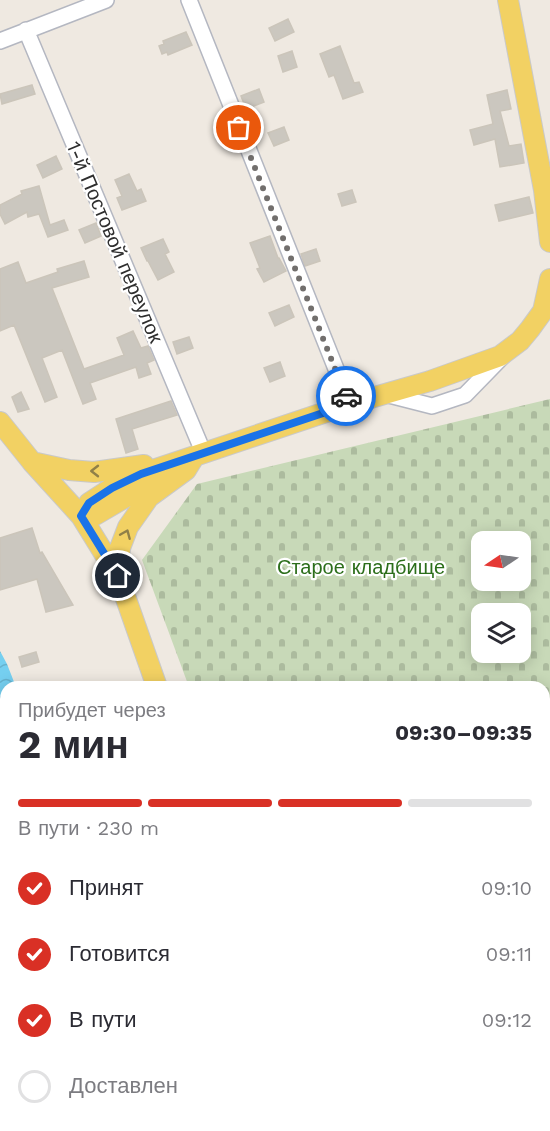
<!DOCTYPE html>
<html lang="ru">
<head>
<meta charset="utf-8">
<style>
  :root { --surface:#fff; --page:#f7f7f7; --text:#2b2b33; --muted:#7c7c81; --line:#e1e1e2; --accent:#d93025 }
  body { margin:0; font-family:"Work Sans",sans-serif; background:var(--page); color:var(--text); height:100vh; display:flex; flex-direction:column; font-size:22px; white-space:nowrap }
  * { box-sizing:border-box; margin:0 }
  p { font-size:20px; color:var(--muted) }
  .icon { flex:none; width:33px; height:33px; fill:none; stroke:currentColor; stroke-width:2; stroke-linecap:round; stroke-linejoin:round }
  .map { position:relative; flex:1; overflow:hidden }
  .panel { position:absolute; left:0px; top:681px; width:550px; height:450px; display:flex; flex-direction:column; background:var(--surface); border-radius:18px 18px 0 0; box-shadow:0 3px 15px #0003 }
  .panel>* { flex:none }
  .needle { width:39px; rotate:257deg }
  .tools { position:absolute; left:471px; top:531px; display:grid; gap:12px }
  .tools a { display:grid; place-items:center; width:60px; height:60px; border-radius:12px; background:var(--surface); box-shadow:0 3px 15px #0003; font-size:30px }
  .pin { position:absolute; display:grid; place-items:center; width:51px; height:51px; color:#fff; margin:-26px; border:3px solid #fff; border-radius:50%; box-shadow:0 2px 6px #0007 }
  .courier { position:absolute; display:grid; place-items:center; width:60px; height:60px; margin:-30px; border:4px solid #1a73e8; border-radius:50%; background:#fff; color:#222; box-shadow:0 2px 8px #0007 }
  .overview em { font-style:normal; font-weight:700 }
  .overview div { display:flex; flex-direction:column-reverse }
  .overview { display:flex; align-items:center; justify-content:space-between; height:102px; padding:0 18px }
  h1 { font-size:39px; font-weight:700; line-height:45px }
  .bar { display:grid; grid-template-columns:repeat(4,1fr); gap:9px 6px; align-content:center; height:72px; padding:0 18px }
  .bar i { height:8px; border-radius:4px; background:var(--line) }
  .bar .selected { background:var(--accent) }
  .bar p { grid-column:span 4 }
  ol { padding:0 18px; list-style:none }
  li { display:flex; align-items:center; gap:18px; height:66px }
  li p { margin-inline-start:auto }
  li .icon { padding:6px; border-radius:50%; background:var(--accent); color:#fff; stroke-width:4 }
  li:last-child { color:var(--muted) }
  li i { width:33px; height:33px; border:3px solid var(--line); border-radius:50% }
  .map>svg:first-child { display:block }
  .cemetery { fill:url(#cemetery-stones); fill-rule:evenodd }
  .water { fill:url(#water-waves) }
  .building { fill:#cbc7bf; stroke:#cbc5ba; stroke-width:1.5 }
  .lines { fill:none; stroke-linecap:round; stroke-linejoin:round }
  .minor-casing { stroke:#b4b7c1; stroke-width:18 }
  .major-casing { stroke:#c9c9c9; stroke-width:22 }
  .minor { stroke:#fff; stroke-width:15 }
  .major { stroke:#f2d163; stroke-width:20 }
  .oneway { stroke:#908048 }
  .done { stroke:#726f6d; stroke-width:6; stroke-dasharray:0 10.8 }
  .route { stroke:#1a73e8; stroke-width:8 }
  .labels { text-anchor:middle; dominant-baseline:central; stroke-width:4.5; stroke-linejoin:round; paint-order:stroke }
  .street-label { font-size:20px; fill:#2e2e2e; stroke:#fff }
  .park-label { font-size:20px; fill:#2c6e1b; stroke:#fff }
</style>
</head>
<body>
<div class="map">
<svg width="550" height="1131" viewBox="0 0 550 1131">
  <defs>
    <pattern id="cemetery-stones" width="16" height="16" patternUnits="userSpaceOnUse" patternTransform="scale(1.5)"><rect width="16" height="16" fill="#c8d9b8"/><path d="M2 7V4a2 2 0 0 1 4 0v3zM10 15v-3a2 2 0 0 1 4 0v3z" fill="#acbb9e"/></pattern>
    <pattern id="water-waves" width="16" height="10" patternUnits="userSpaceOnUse" patternTransform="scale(1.5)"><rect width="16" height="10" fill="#75cff0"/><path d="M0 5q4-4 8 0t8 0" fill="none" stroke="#66b2ce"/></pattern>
  </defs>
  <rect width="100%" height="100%" fill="#efe9e1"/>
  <!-- cemetery -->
  <path class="cemetery" d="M550,399V1131H351L349,1125H544V687H189L142,560L197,484ZM482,542H520V580H482ZM482,614H520V652H482Z"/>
  <!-- water -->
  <path class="water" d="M0,651L7,664L16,687H6V757L0,735Z
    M6,1018V1095L0,1102V1028Z"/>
  <!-- building -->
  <path class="building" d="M288,19L294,32L275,41L269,28Z
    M186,32L192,45L168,55L167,52L162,54L159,46L164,44L163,41Z
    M340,46L354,83L359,82L363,92L343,99L334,75L329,77L320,54Z
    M292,51L297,67L283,72L278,56Z
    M32,85L35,94L2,104L0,94Z
    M259,89L264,102L246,109L241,96Z
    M507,90L511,109L500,111L509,146L521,144L524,163L500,167L495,139L474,145L470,130L493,124L487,95Z
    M284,127L289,140L274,146L268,133Z
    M56,156L62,169L43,178L37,165Z
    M129,174L137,191L141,189L146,201L122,210L117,198L122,196L115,180Z
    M39,186L50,225L64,220L68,230L48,237L39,214L28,217L27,212L5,224L0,214V205L22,194L21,191Z
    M352,190L356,202L342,206L338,194Z
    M529,197L533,213L499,221L495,205Z
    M96,223L101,236L85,243L79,230Z
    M270,236L278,258H279L286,271L264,282L257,269L260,268L250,243Z
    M163,239L169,252L165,254L174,272L158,280L148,261H147L141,248Z
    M316,249L320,261L305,266L301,254Z
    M84,261L89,277L52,288L84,369L124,355L117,338L133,331L141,348L148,346L154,360L147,363L151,374L139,378L136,367L90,383L96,399L83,404L62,350L42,358L57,397L45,402L14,325L0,331V269L18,262L26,283L58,272L57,269Z
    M289,305L294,317L275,326L269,313Z
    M189,337L193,348L177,354L173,342Z
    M280,362L285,376L270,382L264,368Z
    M21,392L29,409L18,412L12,397Z
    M171,401L177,415L132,429L138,449L126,453L116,419Z
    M32,528L40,553L42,552L73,605L46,612L37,579L0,590V538Z
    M36,652L39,662L22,667L19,657Z"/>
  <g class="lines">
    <defs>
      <path id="minor" d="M189,0L350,404
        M26,30L204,454
        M0,41L106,0
        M385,394L432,406L465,395L503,356
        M119,1125L120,1131"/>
      <path id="major" d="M508,0L544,190L550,242
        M0,422L32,462L81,516L118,576L157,687
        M32,462L69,470L94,472L144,465
        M81,516L89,503L112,488L141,474L350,404L430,381L500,356L520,341L530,329L543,311L550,279
        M81,516L95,515L155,480
        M118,576L120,548L128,527L149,497L186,470L194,457
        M310,1125L313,1131"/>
    </defs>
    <!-- minor casing -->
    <use href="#minor" class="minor-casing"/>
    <!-- major casing -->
    <use href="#major" class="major-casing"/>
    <!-- minor -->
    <use href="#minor" class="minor"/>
    <!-- major -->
    <use href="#major" class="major"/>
  </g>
  <!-- one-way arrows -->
  <defs><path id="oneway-chevron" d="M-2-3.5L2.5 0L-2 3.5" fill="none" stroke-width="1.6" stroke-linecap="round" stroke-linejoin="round" transform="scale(1.5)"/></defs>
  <g class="oneway">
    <use href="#oneway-chevron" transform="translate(95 471) rotate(180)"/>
    <use href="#oneway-chevron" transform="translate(126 534) rotate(-67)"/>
  </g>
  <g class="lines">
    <!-- done -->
    <path class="done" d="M239,128L346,396"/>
    <!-- route -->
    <path class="route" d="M118,576L81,516L89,503L112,488L141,474L350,404L346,396"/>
  </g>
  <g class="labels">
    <!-- street labels -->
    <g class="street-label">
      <text transform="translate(115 242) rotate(67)">1-й Постовой переулок</text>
    </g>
    <!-- park labels -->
    <g class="park-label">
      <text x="361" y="567">Старое кладбище</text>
    </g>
  </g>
</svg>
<div class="tools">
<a><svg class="needle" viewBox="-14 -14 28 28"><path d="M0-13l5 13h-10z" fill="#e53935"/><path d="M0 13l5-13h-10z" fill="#7c7c81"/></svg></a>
<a><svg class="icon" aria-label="layers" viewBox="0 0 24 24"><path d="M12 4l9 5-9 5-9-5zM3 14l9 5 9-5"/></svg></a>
</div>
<div class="pin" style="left:239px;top:128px;background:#ea580c"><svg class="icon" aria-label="bag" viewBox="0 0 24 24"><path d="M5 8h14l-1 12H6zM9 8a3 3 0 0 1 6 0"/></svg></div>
<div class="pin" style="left:118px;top:576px;background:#1f2937"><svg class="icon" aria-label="home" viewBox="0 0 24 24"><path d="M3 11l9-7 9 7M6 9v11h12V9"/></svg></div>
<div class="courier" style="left:346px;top:396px"><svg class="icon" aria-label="car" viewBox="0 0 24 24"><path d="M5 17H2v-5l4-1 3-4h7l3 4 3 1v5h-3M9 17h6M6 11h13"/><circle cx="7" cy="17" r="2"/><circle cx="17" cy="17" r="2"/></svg></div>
<section class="panel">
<div class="overview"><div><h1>2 мин</h1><p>Прибудет через</p></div><em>09:30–09:35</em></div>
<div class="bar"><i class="selected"></i><i class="selected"></i><i class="selected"></i><i></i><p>В пути · 230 m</p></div>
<ol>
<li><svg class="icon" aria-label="check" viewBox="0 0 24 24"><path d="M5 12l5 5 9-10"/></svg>Принят<p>09:10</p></li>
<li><svg class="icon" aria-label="check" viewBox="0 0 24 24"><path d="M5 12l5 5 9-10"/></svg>Готовится<p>09:11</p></li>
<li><svg class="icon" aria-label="check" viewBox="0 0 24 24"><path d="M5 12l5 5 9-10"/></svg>В пути<p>09:12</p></li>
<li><i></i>Доставлен</li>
</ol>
</section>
</div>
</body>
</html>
